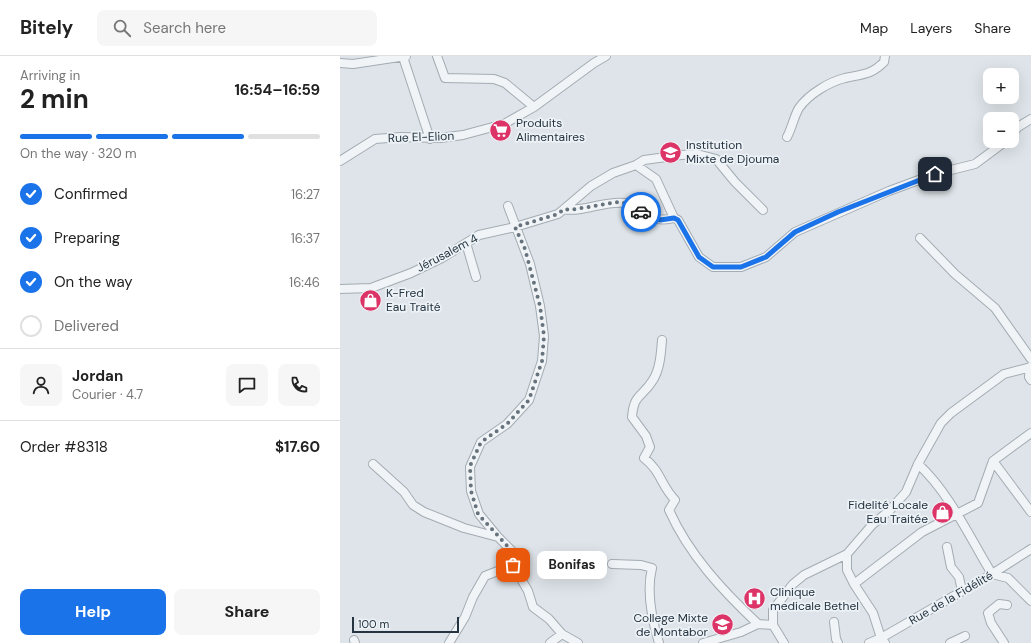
<!DOCTYPE html>
<html lang="en">
<head>
<meta charset="utf-8">
<style>
  :root { --surface:#fff; --page:#f6f6f6; --text:#222; --muted:#767676; --line:#e0e0e0; --accent:#1a73e8 }
  body { margin:0; font-family:"DM Sans",sans-serif; background:var(--page); color:var(--text); height:100vh; display:flex; flex-direction:column; font-size:15px; white-space:nowrap }
  * { box-sizing:border-box; margin:0 }
  p { font-size:13px; color:var(--muted) }
  .icon { flex:none; width:22px; height:22px; fill:none; stroke:currentColor; stroke-width:2; stroke-linecap:round; stroke-linejoin:round }
  .map { position:relative; flex:1; overflow:hidden }
  .details { display:flex; flex-direction:column; background:var(--surface); width:340px }
  .details>* { flex:none }
  .fabs { position:absolute; left:643px; top:12px; display:grid; gap:8px }
  .fabs a { display:grid; place-items:center; width:36px; height:36px; border-radius:8px; background:var(--surface); box-shadow:0 4px 16px #0002; font-size:20px }
  .scale { position:absolute; left:12px; bottom:10px; width:107px; box-sizing:border-box; padding-left:4px; border:2px solid #253441; border-top:0; font-size:11px; line-height:14px; white-space:nowrap; color:#253441; -webkit-text-stroke:3px #edf2f6; paint-order:stroke }
  .pin { position:absolute; display:grid; place-items:center; width:34px; height:34px; color:#fff; margin:-17px; border-radius:8px; box-shadow:0 2px 6px #0006 }
  .courier { position:absolute; display:grid; place-items:center; width:40px; height:40px; margin:-20px; border:3px solid #1a73e8; border-radius:50%; background:#fff; color:#222; box-shadow:0 1px 5px #0007 }
  .bubble { position:absolute; height:28px; border-radius:8px; background:var(--surface); box-shadow:0 4px 16px #0002; font-size:13px; font-weight:700; line-height:28px; text-align:center }
  .summary em { font-style:normal; font-weight:700 }
  .summary div { display:flex; flex-direction:column-reverse }
  .summary { display:flex; align-items:center; justify-content:space-between; height:68px; padding:0 20px }
  h1 { font-size:26px; font-weight:700; line-height:30px }
  .bar { display:grid; grid-template-columns:repeat(4,1fr); gap:6px 4px; align-content:center; height:48px; padding:0 20px }
  .bar i { height:5px; border-radius:3px; background:var(--line) }
  .bar .current { background:var(--accent) }
  .bar p { grid-column:span 4 }
  .line { display:flex; align-items:center; gap:10px; padding:0 20px; border-top:1px solid var(--line) }
  .line div { flex:1 }
  .round { display:grid; place-items:center; flex:none; width:42px; height:42px; border-radius:8px; background:var(--page) }
  ol { padding:0 20px; list-style:none }
  li { display:flex; align-items:center; gap:12px; height:44px }
  li p { margin-inline-start:auto }
  li .icon { padding:4px; border-radius:50%; background:var(--accent); color:#fff; stroke-width:4 }
  li:last-child { color:var(--muted) }
  li i { width:22px; height:22px; border:2px solid var(--line); border-radius:50% }
  .cta { display:flex; gap:8px; margin-top:auto; padding:8px 20px }
  .cta a { flex:1; height:46px; border-radius:8px; background:var(--accent); color:#fff; font-size:16px; font-weight:700; line-height:46px; text-align:center }
  .cta a+a { background:var(--page); color:var(--text) }
  header { display:flex; align-items:center; gap:24px; box-sizing:border-box; height:56px; padding:0 20px; background:var(--surface); border-bottom:1px solid var(--line) }
  header strong { font-size:19px }
  nav { display:flex; gap:22px; margin-inline-start:auto; font-size:14px }
  .search { width:280px; height:36px; background:var(--page); display:flex; align-items:center; gap:10px; box-sizing:border-box; padding:0 14px; border-radius:8px; color:var(--muted); font-size:15px }
  main { display:flex; flex:1; min-height:0 }
  .map>svg:first-child { display:block }
  .lines { fill:none; stroke-linecap:round; stroke-linejoin:round }
  .minor-casing { stroke:#a3acb3; stroke-width:10 }
  .minor { stroke:#f1f4f7; stroke-width:8 }
  .done { stroke:#66727c; stroke-width:4; stroke-dasharray:0 7.2 }
  .route { stroke:#1a73e8; stroke-width:5 }
  .labels { text-anchor:middle; dominant-baseline:central; stroke-width:3.5; stroke-linejoin:round; paint-order:stroke }
  .poi-label { font-size:12px; fill:#253441; stroke:#edf2f6; text-anchor:start }
  .street-label { font-size:12px; fill:#253441; stroke:#edf2f6 }
</style>
</head>
<body>
<header>
<strong>Bitely</strong>
<div class="search"><svg class="icon" aria-label="search" viewBox="0 0 24 24"><circle cx="10" cy="10" r="6"/><path d="M15 15l6 6"/></svg>Search here</div>
<nav><a>Map</a><a>Layers</a><a>Share</a></nav>
</header>
<main>
<section class="details">
<div class="summary"><div><h1>2 min</h1><p>Arriving in</p></div><em>16:54–16:59</em></div>
<div class="bar"><i class="current"></i><i class="current"></i><i class="current"></i><i></i><p>On the way · 320 m</p></div>
<ol>
<li><svg class="icon" aria-label="check" viewBox="0 0 24 24"><path d="M5 12l5 5 9-10"/></svg>Confirmed<p>16:27</p></li>
<li><svg class="icon" aria-label="check" viewBox="0 0 24 24"><path d="M5 12l5 5 9-10"/></svg>Preparing<p>16:37</p></li>
<li><svg class="icon" aria-label="check" viewBox="0 0 24 24"><path d="M5 12l5 5 9-10"/></svg>On the way<p>16:46</p></li>
<li><i></i>Delivered</li>
</ol>
<div class="line" style="height:72px"><a class="round"><svg class="icon" aria-label="person" viewBox="0 0 24 24"><circle cx="12" cy="8" r="4"/><path d="M4 21q1-7 8-7t8 7"/></svg></a><div><b>Jordan</b><p>Courier · 4.7</p></div><a class="round"><svg class="icon" aria-label="chat" viewBox="0 0 24 24"><path d="M4 5h16v11H9l-5 4z"/></svg></a><a class="round"><svg class="icon" aria-label="phone" viewBox="0 0 24 24"><path d="M5 4h4l2 5-3 2q2 4 5 5l2-3 5 2v4C11 20 4 13 5 4z"/></svg></a></div>
<div class="line" style="height:52px"><div>Order #8318</div><b>$17.60</b></div>
<div class="cta"><a>Help</a><a>Share</a></div>
</section>
<div class="map">
<svg width="691" height="587" viewBox="0 0 691 587">
  <rect width="100%" height="100%" fill="#dee4e9"/>
  <g class="lines">
    <defs>
      <path id="minor" d="M97,0L105,22L154,23L165,27L194,51
        M63,1L90,83
        M0,7L13,8L66,0
        M672,78L678,71L691,63
        M447,81C452,72 454,60 459,52C469,38 489,26 505,22C523,18 531,19 544,6L545,0
        M0,105L35,83L61,81L100,82L123,79L164,68L194,51L254,7L266,0
        M296,109L304,104L341,99L357,98L376,103L395,126L423,154
        M224,153C243,157 265,144 285,147C305,150 309,169 334,162
        M580,182L615,218L655,252L691,303
        M126,187L136,221
        M0,233L31,232L71,217L102,202L139,179L175,171L218,158L251,130L273,117L296,109L316,123L334,162L338,164L359,201L373,211H401L426,201L455,176L549,135L595,118L635,108L666,85
        M322,284C321,297 320,313 313,324C302,342 294,337 292,361L306,380L310,391L304,402C321,415 321,430 335,444L329,454C349,499 383,535 418,568
        M690,311L689,321L691,324
        M653,405L691,456
        M33,408L64,436L73,449L84,456L124,472L158,481L171,494L173,509L188,535L193,551L209,563L222,578L238,587
        M578,408C609,436 630,482 652,518L668,522L691,545
        M158,481L139,458L131,435L130,411L141,386L167,368L189,344L202,305L204,280L200,250L190,208L168,150
        M607,491L611,511L619,521L622,535
        M507,498V514L514,528L533,557L541,582L545,587
        M272,508L301,509L312,512C306,536 312,564 319,587
        M514,528L582,476L638,447L653,405L691,377
        M494,566L496,583L498,587
        M433,569V554L453,528L464,519L507,498L532,469L550,454L566,436L578,408L601,367L611,357L664,318L691,311
        M433,569L444,587
        M14,584L15,587
        M109,587L125,561L133,541L145,520L173,509
        M210,587L222,578
        M363,587L401,576L418,568L433,569
        M529,587L541,582L652,518L691,493
        M610,587L625,580
        M664,587L651,567L648,557L659,548L667,549"/>
    </defs>
    <!-- minor casing -->
    <use href="#minor" class="minor-casing"/>
    <!-- minor -->
    <use href="#minor" class="minor"/>
  </g>
  <g class="lines">
    <!-- done -->
    <path class="done" d="M173,509L171,494L138,458L131,435L130,410L141,386L167,368L189,344L202,305L204,280L200,250L185,193L175,171L218,158L224,153L230,154L278,146L289,148L301,156"/>
    <!-- route -->
    <path class="route" d="M301,156L320,164L334,162L338,164L359,201L373,211H401L426,201L455,176L498,156L595,118"/>
  </g>
  <!-- icons -->
  <defs>
    <symbol id="supermarket-disc" viewBox="-11 -11 22 22"><circle r="9.5" fill="#dc3467" stroke="#edf2f6"/><path d="M-6-5.5h2.5l.6 2H6L4.5 2H-2.5L-4.4-4H-6ZM-1.5 3.2a1.3 1.3 0 1 0 .1 0ZM3 3.2a1.3 1.3 0 1 0 .1 0Z" fill="#fff"/></symbol>
    <symbol id="school-disc" viewBox="-11 -11 22 22"><circle r="9.5" fill="#dc3467" stroke="#edf2f6"/><path d="M0-5L7-2L0 1L-7-2ZM-4 1L0 2.5L4 1V4Q0 6-4 4Z" fill="#fff"/></symbol>
    <symbol id="shop-disc" viewBox="-11 -11 22 22"><circle r="9.5" fill="#dc3467" stroke="#edf2f6"/><path d="M-5-2.5h2.3a2.7 3.5 0 0 1 5.4 0H5L5.5 6h-11ZM-1.5-2.5h3a1.5 2.3 0 0 0-3 0Z" fill="#fff"/></symbol>
    <symbol id="hospital-disc" viewBox="-11 -11 22 22"><circle r="9.5" fill="#dc3467" stroke="#edf2f6"/><path d="M-5-5h3v3.5h4V-5h3V5h-3V1.5h-4V5h-3Z" fill="#fff"/></symbol>
  </defs>
  <g fill-rule="evenodd">
    <use href="#supermarket-disc" x="148" y="62" width="25" height="25"/>
    <use href="#school-disc" x="318" y="84" width="25" height="25"/>
    <use href="#shop-disc" x="18" y="232" width="25" height="25"/>
    <use href="#shop-disc" x="590" y="444" width="25" height="25"/>
    <use href="#hospital-disc" x="402" y="530" width="25" height="25"/>
    <use href="#school-disc" x="370" y="556" width="25" height="25"/>
  </g>
  <g class="labels">
    <!-- poi labels -->
    <g class="poi-label">
      <text x="176" y="67">Produits<tspan x="176" dy="14">Alimentaires</tspan></text>
      <text x="346" y="89">Institution<tspan x="346" dy="14">Mixte de Djouma</tspan></text>
      <text x="46" y="237">K-Fred<tspan x="46" dy="14">Eau Traité</tspan></text>
      <text x="588" y="449" text-anchor="end">Fidelité Locale<tspan x="588" dy="14">Eau Traitée</tspan></text>
      <text x="430" y="536">Clinique<tspan x="430" dy="14">medicale Bethel</tspan></text>
      <text x="368" y="562" text-anchor="end">College Mixte<tspan x="368" dy="14">de Montabor</tspan></text>
    </g>
    <!-- street labels -->
    <g class="street-label">
      <text transform="translate(81 81) rotate(-2)">Rue El-Elion</text>
      <text transform="translate(107 197) rotate(-28)">Jérusalem 4</text>
      <text transform="translate(611 542) rotate(-30)">Rue de la Fidélité</text>
    </g>
  </g>
</svg>
<div class="fabs">
<a>+</a>
<a>−</a>
</div>
<div class="scale">100 m</div>
<div class="pin" style="left:173px;top:509px;background:#ea580c"><svg class="icon" aria-label="bag" viewBox="0 0 24 24"><path d="M5 8h14l-1 12H6zM9 8a3 3 0 0 1 6 0"/></svg></div>
<div class="pin" style="left:595px;top:118px;background:#1f2937"><svg class="icon" aria-label="home" viewBox="0 0 24 24"><path d="M3 11l9-7 9 7M6 9v11h12V9"/></svg></div>
<div class="courier" style="left:301px;top:156px"><svg class="icon" aria-label="car" viewBox="0 0 24 24"><path d="M5 17H2v-5l4-1 3-4h7l3 4 3 1v5h-3M9 17h6M6 11h13"/><circle cx="7" cy="17" r="2"/><circle cx="17" cy="17" r="2"/></svg></div>
<div class="bubble" style="left:197px;top:495px;width:70px">Bonifas</div>
</div>
</main>
</body>
</html>
